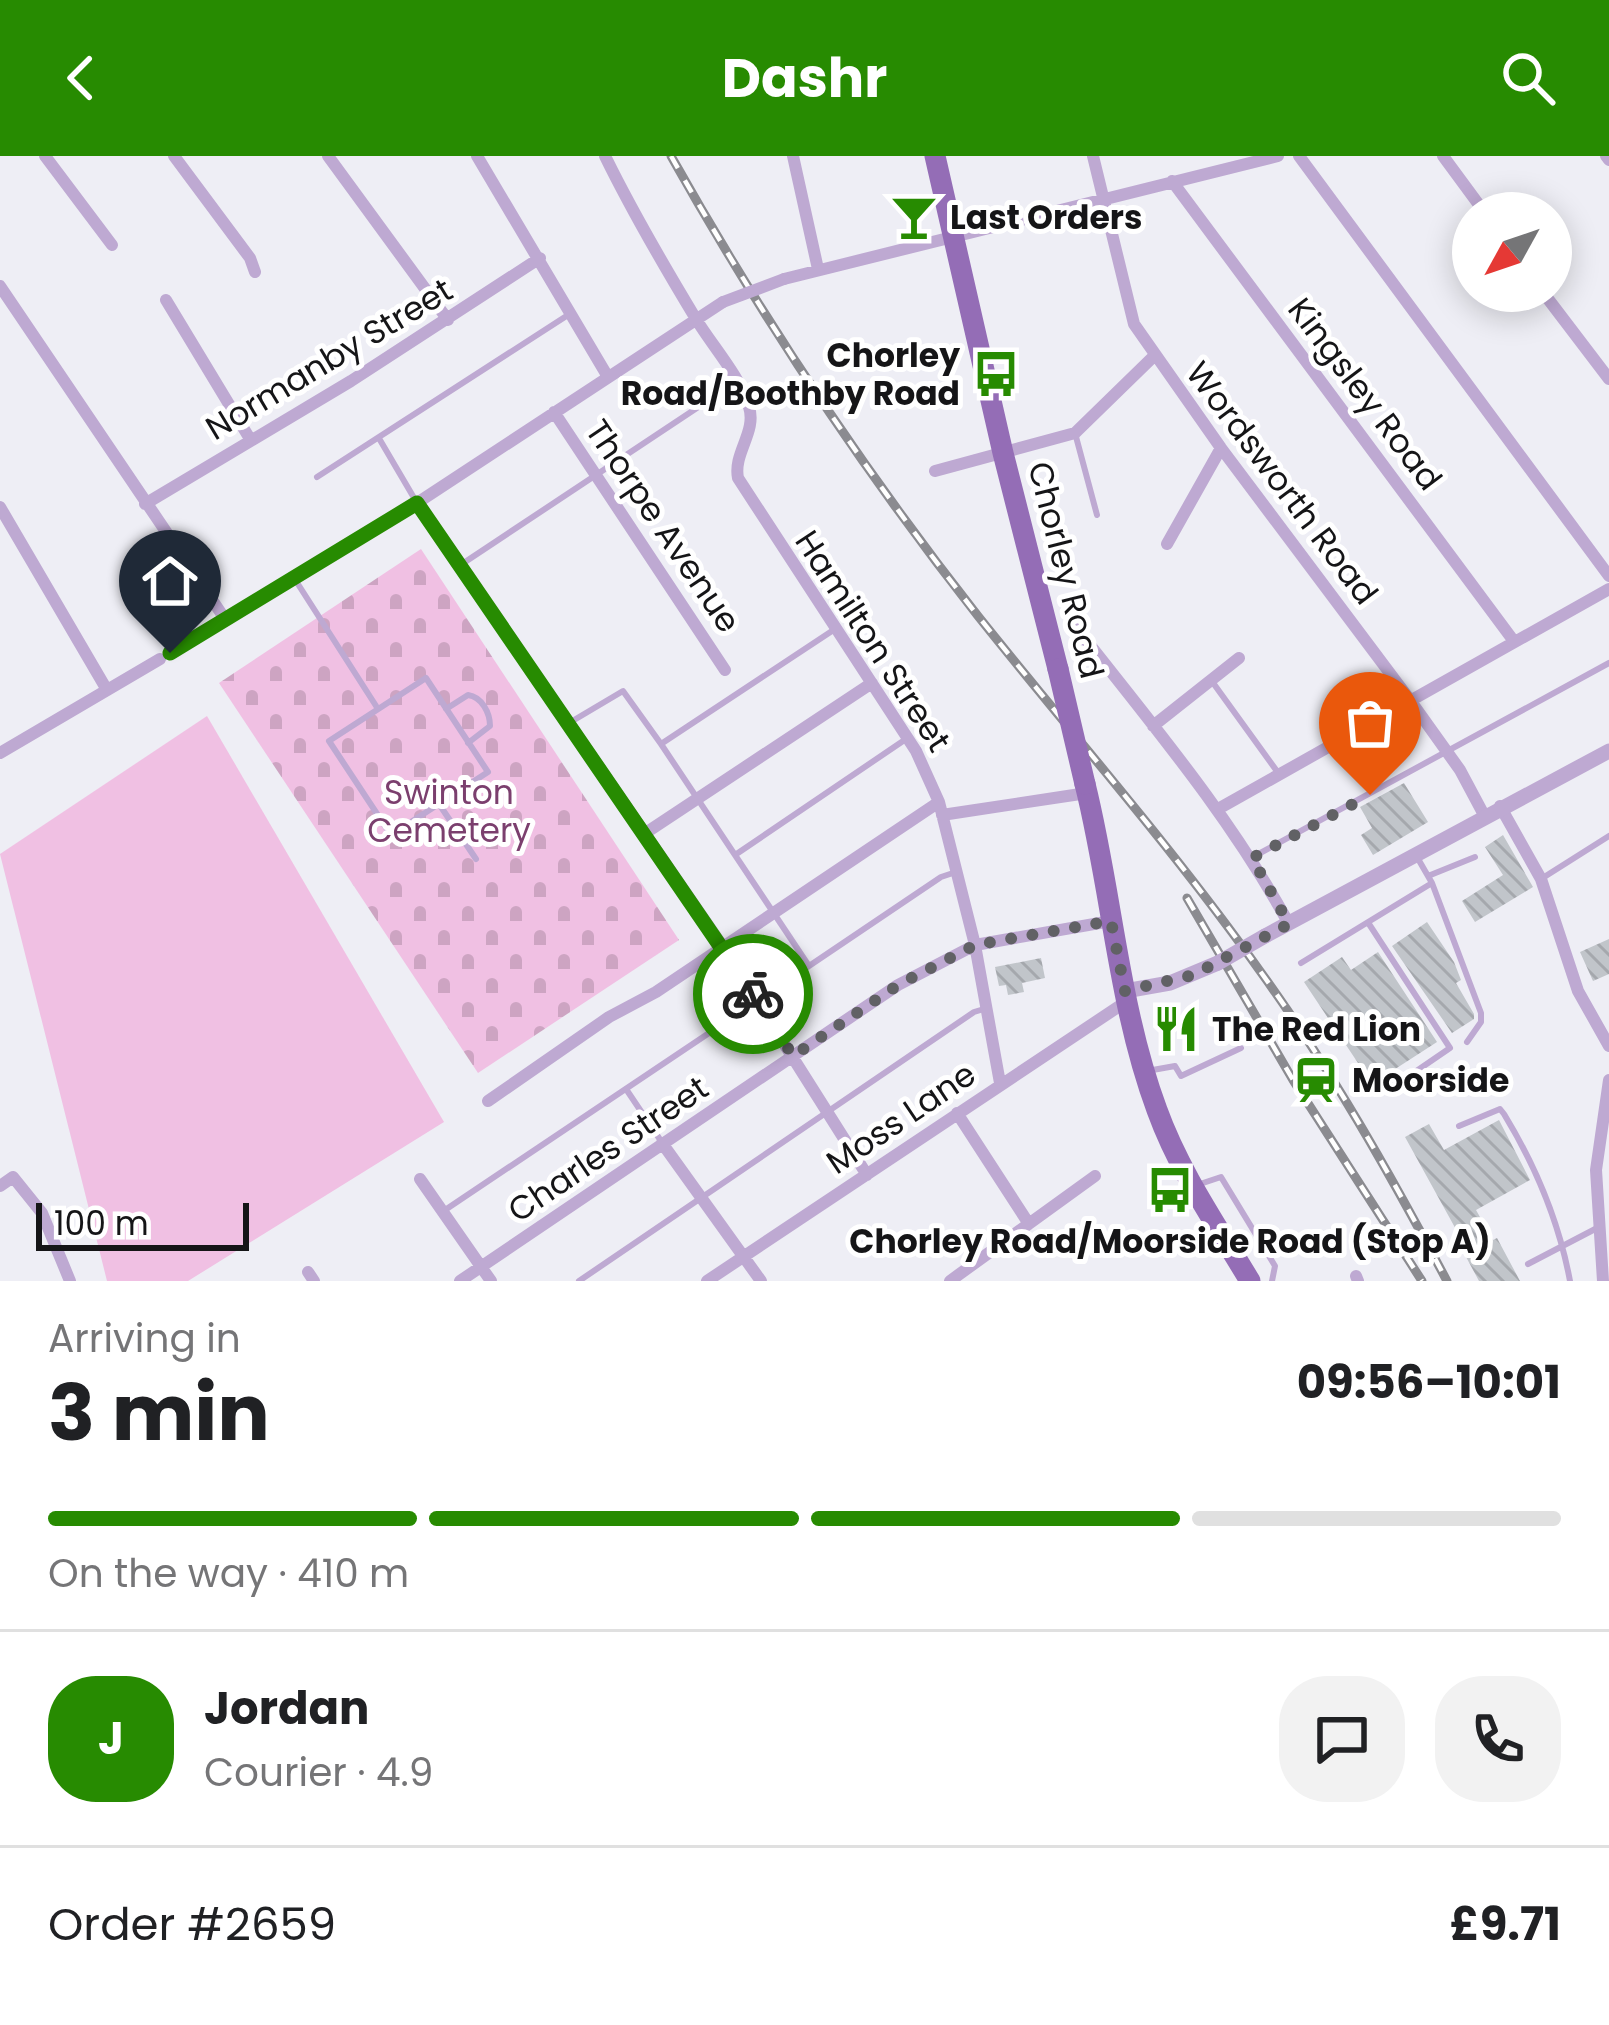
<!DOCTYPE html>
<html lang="en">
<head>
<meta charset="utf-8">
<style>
  :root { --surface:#fff; --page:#f2f2f2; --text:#202124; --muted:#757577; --line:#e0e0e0; --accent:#278b01 }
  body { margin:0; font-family:Poppins,sans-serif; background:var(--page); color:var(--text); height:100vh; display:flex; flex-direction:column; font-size:45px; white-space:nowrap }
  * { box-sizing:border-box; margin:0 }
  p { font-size:39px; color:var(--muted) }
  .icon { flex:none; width:66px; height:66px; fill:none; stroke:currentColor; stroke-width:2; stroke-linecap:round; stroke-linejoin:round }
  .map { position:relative; height:1125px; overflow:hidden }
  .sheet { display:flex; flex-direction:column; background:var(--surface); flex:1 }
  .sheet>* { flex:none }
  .needle { width:78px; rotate:230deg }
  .controls { position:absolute; left:1452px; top:36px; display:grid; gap:24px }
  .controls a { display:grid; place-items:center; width:120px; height:120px; border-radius:50%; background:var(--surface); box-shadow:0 6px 30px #0003; font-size:60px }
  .scale { position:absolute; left:36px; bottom:30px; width:213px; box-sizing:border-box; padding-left:12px; border:6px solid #151517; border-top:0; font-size:33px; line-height:42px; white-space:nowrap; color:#151517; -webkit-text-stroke:9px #fff; paint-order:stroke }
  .pin { position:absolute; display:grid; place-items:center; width:102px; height:102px; color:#fff; margin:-123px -51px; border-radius:50% 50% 50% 0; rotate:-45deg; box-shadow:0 0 12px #0007 }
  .pin .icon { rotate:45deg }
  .courier { position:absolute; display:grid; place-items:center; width:120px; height:120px; margin:-60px; border:9px solid #278b01; border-radius:50%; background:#fff; color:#222; box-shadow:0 3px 15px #0007 }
  .headline em { font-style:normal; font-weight:700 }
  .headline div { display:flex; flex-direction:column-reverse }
  .headline { display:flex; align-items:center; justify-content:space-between; height:204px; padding:0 48px }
  h1 { font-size:78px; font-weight:700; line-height:90px }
  .bar { display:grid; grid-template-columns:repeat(4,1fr); gap:18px 12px; align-content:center; height:144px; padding:0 48px }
  .bar i { height:15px; border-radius:9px; background:var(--line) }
  .bar .selected { background:var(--accent) }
  .bar p { grid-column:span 4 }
  .line { display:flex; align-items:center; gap:30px; padding:0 48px; border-top:3px solid var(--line) }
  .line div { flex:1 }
  .round { display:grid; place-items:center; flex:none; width:126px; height:126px; border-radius:48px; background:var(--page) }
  header { display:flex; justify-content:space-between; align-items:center; height:156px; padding:0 48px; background:var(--accent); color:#fff; font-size:54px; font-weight:700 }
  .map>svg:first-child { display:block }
  .grass { fill:#f0c0e3 }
  .cemetery { fill:url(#cemetery-stones) }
  .building { fill:url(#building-back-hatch) }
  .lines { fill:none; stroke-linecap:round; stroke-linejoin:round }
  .service { stroke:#bea9d2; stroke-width:6 }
  .minor { stroke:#bea9d2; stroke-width:12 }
  .tertiary { stroke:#bea9d2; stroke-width:15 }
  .primary { stroke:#946db6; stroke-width:21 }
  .rail-casing { stroke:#8b8b90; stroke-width:9 }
  .rail { stroke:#fff; stroke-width:4.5; stroke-dasharray:14; stroke-linecap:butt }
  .minor-bridge { stroke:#bea9d2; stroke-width:12 }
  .tertiary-bridge { stroke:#bea9d2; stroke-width:15 }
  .primary-bridge { stroke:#946db6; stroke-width:21 }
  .done { stroke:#616165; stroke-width:12; stroke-dasharray:0 21.6 }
  .route { stroke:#278b01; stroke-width:15 }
  .labels { text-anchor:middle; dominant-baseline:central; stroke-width:10; stroke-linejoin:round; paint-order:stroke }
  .poi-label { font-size:33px; font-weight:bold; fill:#151517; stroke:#fff; text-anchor:start }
  .street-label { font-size:33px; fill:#151517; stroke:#fff }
  .park-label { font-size:33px; fill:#7b3f6e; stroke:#fff }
</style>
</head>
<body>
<header><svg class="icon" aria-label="back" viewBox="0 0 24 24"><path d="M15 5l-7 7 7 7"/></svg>Dashr<svg class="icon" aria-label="search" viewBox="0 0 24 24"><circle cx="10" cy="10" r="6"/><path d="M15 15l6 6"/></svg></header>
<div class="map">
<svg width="1609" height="1125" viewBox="0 0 1609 1125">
  <defs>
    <pattern id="cemetery-stones" width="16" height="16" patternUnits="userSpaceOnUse" patternTransform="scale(3)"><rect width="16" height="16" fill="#f0c0e3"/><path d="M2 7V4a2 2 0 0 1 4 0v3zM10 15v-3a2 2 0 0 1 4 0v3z" fill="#cda4c2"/></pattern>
    <pattern id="building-back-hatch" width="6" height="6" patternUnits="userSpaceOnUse" patternTransform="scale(3)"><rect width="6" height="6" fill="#c1c5ca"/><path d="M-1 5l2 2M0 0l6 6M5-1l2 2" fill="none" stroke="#a5a8ad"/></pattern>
  </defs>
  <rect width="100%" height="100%" fill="#eeeef5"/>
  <!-- grass -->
  <path class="grass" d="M207,560L444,966L188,1125H107L0,698Z"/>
  <!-- cemetery -->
  <path class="cemetery" d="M421,393L679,784L478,917L219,527Z"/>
  <!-- building -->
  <path class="building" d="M1404,627L1428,666L1373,699L1361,679L1372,672L1360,651Z
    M1503,679L1533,731L1475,766L1462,745L1503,719L1485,691Z
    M1427,766L1454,806L1461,824L1456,827L1474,858V863L1452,877L1392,790Z
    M1609,783V818L1593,825L1580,796Z
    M1378,796L1437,886L1372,928L1304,826L1342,801L1351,814Z
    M1041,802L1045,822L1022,827L1024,836L1008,839L1006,829L999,830L995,811Z
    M1499,964L1530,1024L1476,1054L1493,1084L1497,1082L1520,1125H1479L1465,1099L1469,1097L1405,981L1429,968L1444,994Z"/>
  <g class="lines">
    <!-- service -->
    <path class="service" d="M1075,277L1097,359
      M380,284L417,347
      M317,321L568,159
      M462,408L736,226
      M296,425L378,553
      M426,522L488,616L391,679L329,585Z
      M1211,524L1279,618
      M446,553L468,539C482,541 490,557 490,570L468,587
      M569,567L623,535L661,588
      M439,648L476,703
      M735,699L906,583
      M1251,702L1609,507
      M1428,720L1475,701
      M1541,723L1609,680
      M1432,727L1481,857V866L1467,886
      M1369,768L1450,892L1396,929
      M1301,807L1432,727L1417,701
      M809,810L941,721L953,717
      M1147,915L1175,910L1181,920L1241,892
      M626,933L661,985
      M1459,970L1500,953L1504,958C1535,1009 1559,1066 1570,1125
      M1197,1029L1221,1021L1275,1110L1272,1125
      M445,1054L809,810L661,588L835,473
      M1528,1108L1599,1071
      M579,1125L974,856L984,853"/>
    <!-- minor -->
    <path class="minor" d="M45,0L112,89
      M174,0L250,102L255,116
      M328,0L448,164
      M477,0L608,221
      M605,0C632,55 664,110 696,163C713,191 740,220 749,251C757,276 733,297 738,322L916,595L939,646L975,789L1000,927
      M793,0L818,113
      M1093,0L1134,168L1221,292L1410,544L1460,614L1484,659
      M1299,0L1609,420
      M1443,0L1485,57
      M1606,0L1609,4
      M1172,25L1513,484
      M784,123L1278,0
      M0,130L225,463
      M1542,135L1609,223
      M166,144L250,283
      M554,256L725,514
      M935,315L1075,277L1154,200
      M417,347L723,791L867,1019
      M145,348L351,225L540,102
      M0,351L107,534
      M1167,388L1221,292
      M1075,470C1151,567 1230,660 1289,768
      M170,497L417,347L723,146
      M1153,570L1239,502
      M0,597L160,503
      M1500,650L1541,723L1578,835L1609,890
      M1218,653L1609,433
      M942,659L1087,637
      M644,678L872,527
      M488,945L609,861L656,836L939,646
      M957,957L1029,1068
      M662,987L761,1125
      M420,1023L491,1125
      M0,1030L13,1021L42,1057L70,1125
      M308,1116L314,1125
      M1356,1120L1358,1125
      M460,1125L898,829L975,789L1111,765
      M707,1125L1127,845
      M950,1125L1095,1020
      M1603,1125L1596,1014L1609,924"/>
    <!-- tertiary -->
    <path class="tertiary" d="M1265,780L1609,595
      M1125,835L1170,827L1218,807"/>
    <!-- primary -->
    <path class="primary" d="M935,0L1003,297L1058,513
      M1085,628C1112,736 1118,849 1157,954C1179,1015 1217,1070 1250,1125"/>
    <defs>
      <path id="rail" d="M671,0C761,160 864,315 978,460C1072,578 1172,691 1260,815C1331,913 1390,1018 1447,1125
        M1187,742L1293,924L1422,1125"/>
    </defs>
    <!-- rail casing -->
    <use href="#rail" class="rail-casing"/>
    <!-- rail -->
    <use href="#rail" class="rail"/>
    <!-- minor-bridge -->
    <path class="minor-bridge" d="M723,146L784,123"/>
    <!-- tertiary-bridge -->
    <path class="tertiary-bridge" d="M1218,807L1265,780"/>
    <!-- primary-bridge -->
    <path class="primary-bridge" d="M1058,513L1085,628"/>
  </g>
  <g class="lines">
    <!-- done -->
    <path class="done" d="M753,838L793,900L898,829L975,789L1111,765L1125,835L1193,819L1289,768L1252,702L1370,639"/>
    <!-- route -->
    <path class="route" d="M170,497L417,347L753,838"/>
  </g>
  <!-- icons -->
  <defs>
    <symbol id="bar-bare" viewBox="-9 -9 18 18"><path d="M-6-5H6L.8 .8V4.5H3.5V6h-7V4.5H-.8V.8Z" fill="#278b01" stroke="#fff" stroke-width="2.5" paint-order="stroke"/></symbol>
    <symbol id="bus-bare" viewBox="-9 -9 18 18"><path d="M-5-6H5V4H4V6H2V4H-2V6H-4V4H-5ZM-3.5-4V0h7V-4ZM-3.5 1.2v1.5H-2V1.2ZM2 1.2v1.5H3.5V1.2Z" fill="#278b01" stroke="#fff" stroke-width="2.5" paint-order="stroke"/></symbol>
    <symbol id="restaurant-bare" viewBox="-9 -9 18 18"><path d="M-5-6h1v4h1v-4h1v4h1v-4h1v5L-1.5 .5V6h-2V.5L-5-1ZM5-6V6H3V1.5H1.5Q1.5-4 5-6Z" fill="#278b01" stroke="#fff" stroke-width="2.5" paint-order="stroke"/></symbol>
    <symbol id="station-bare" viewBox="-9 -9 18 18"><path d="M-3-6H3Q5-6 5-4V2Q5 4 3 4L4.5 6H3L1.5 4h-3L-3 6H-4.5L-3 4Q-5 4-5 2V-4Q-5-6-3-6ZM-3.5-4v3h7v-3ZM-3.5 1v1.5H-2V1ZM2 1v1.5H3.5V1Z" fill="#278b01" stroke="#fff" stroke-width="2.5" paint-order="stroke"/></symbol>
  </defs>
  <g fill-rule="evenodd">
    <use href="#bar-bare" x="881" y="28" width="66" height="66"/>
    <use href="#bus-bare" x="963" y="185" width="66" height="66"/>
    <use href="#restaurant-bare" x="1143" y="840" width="66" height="66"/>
    <use href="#station-bare" x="1283" y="891" width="66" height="66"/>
    <use href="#bus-bare" x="1137" y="1001" width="66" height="66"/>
  </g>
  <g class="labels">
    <!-- poi labels -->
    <g class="poi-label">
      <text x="950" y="61">Last Orders</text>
      <text x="960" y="199" text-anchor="end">Chorley<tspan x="960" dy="38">Road/Boothby Road</tspan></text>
      <text x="1212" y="873">The Red Lion</text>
      <text x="1352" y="924">Moorside</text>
      <text x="1170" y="1085" text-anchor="middle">Chorley Road/Moorside Road (Stop A)</text>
    </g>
    <!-- street labels -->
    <g class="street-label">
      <text transform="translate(329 203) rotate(-31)">Normanby Street</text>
      <text transform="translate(1365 238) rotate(53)">Kingsley Road</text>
      <text transform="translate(1282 327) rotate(53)">Wordsworth Road</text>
      <text transform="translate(663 370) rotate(56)">Thorpe Avenue</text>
      <text transform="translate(1066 414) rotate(76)">Chorley Road</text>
      <text transform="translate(873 485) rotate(57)">Hamilton Street</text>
      <text transform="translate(901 962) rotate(-34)">Moss Lane</text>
      <text transform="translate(608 993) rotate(-34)">Charles Street</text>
    </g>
    <!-- park labels -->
    <g class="park-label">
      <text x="449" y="636">Swinton<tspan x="449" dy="38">Cemetery</tspan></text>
    </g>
  </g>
</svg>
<div class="controls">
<a><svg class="needle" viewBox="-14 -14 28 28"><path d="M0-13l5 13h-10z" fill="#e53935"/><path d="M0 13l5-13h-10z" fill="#757577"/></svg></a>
</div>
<div class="scale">100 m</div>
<div class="pin" style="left:1370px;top:639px;background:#ea580c"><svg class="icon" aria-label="bag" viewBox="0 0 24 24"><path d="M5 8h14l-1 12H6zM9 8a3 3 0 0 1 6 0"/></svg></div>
<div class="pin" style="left:170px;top:497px;background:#1f2937"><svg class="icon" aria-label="home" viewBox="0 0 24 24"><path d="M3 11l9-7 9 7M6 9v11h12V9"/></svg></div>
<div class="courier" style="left:753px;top:838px"><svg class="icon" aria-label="bike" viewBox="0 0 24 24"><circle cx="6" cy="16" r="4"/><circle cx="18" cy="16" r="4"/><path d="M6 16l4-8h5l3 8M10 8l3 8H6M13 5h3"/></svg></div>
</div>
<section class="sheet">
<div class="headline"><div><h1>3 min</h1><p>Arriving in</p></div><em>09:56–10:01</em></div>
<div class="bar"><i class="selected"></i><i class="selected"></i><i class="selected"></i><i></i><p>On the way · 410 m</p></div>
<div class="line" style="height:216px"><b class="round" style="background:var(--accent);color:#fff">J</b><div><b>Jordan</b><p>Courier · 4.9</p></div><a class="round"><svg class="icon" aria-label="chat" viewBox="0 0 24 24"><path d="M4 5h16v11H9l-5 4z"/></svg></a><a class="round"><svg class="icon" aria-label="phone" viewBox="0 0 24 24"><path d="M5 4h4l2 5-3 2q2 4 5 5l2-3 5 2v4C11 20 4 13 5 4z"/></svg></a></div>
<div class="line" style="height:156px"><div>Order #2659</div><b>£9.71</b></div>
</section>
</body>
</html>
